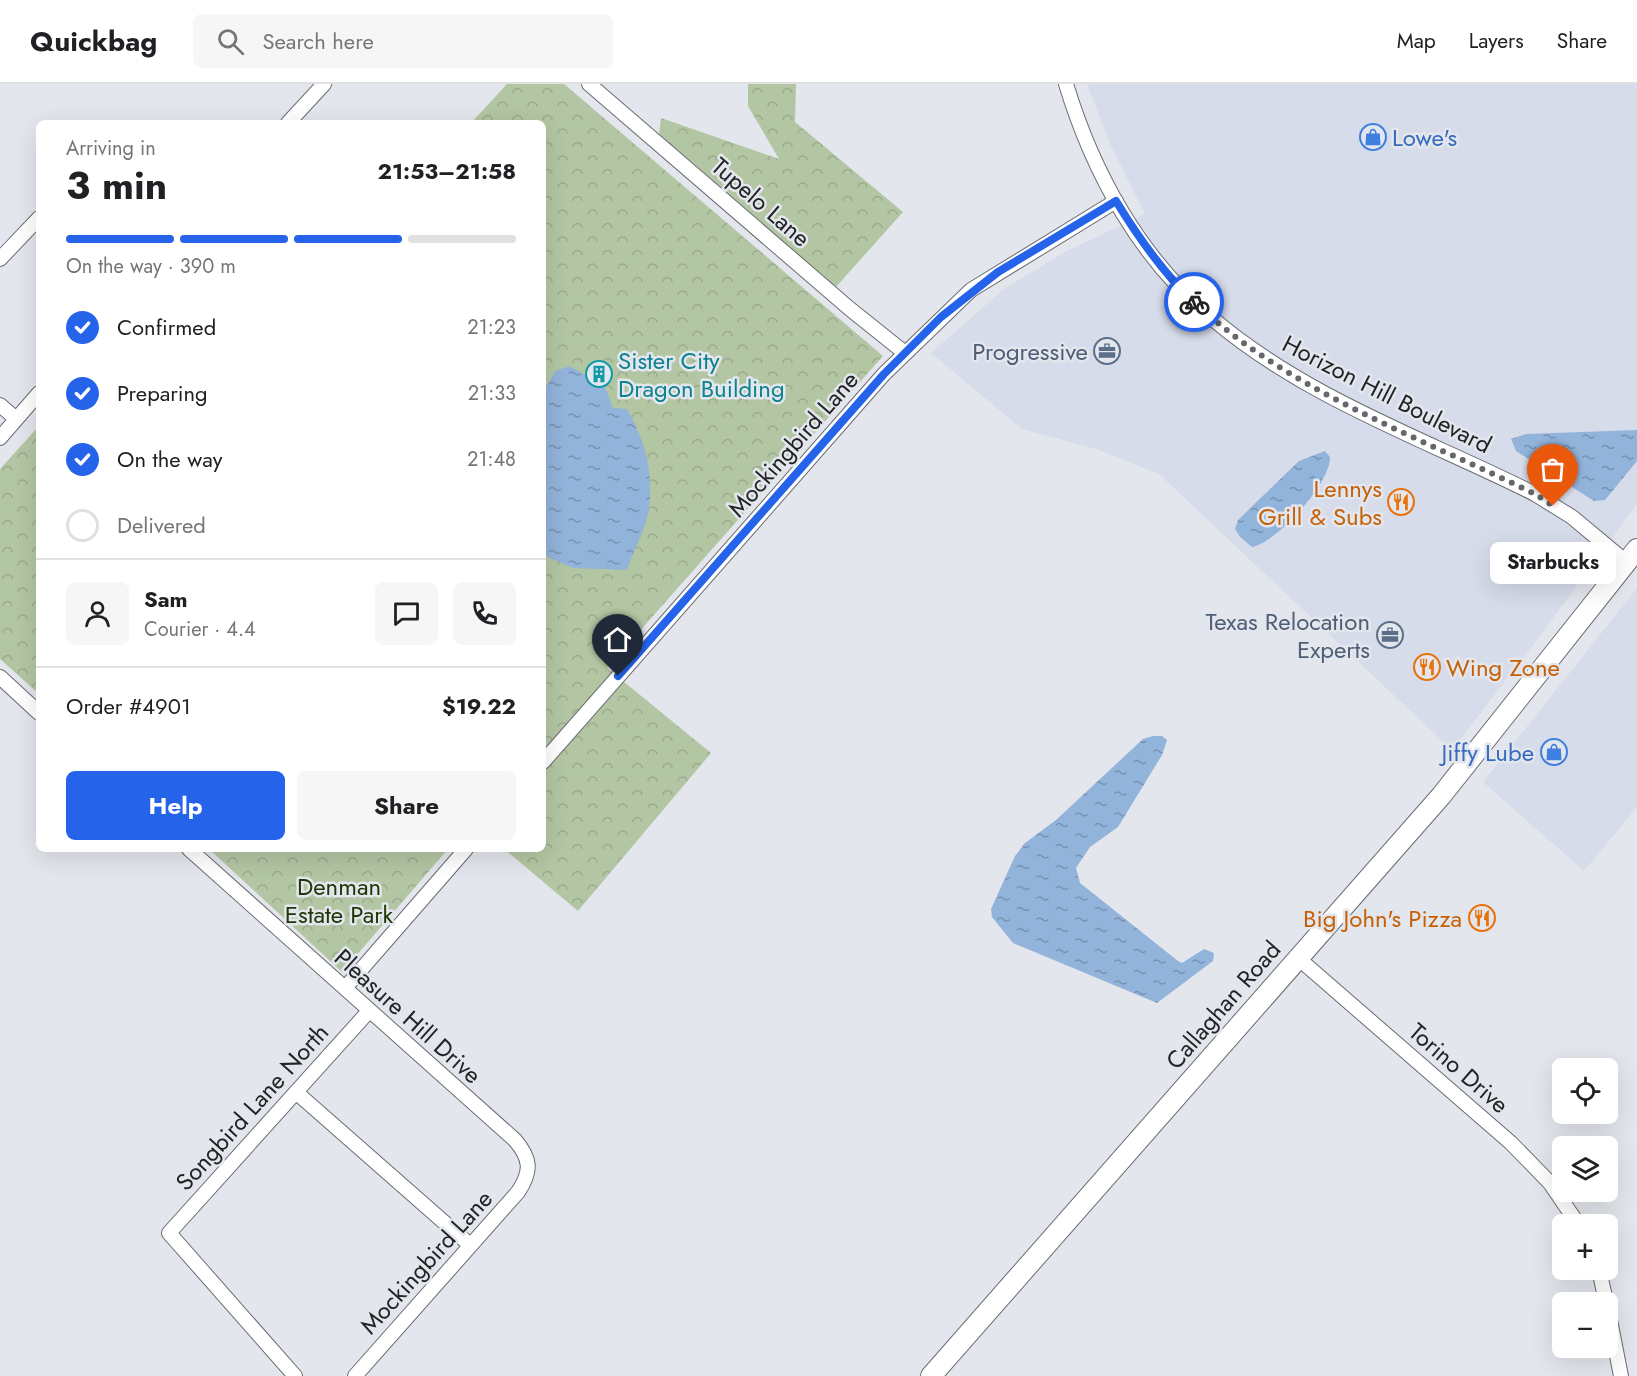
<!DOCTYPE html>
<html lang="en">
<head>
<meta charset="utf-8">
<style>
  :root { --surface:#fff; --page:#f6f6f6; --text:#202124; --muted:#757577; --line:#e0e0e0; --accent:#2563eb }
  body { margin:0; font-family:Jost,sans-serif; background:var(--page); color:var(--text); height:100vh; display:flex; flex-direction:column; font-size:22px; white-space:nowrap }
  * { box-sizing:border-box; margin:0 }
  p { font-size:20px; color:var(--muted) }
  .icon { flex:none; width:33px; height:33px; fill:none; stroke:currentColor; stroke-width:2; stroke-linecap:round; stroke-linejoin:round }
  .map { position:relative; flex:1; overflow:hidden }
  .drawer { position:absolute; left:36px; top:36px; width:510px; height:732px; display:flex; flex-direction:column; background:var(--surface); border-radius:9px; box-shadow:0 6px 24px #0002 }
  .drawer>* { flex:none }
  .controls { position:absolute; left:1552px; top:974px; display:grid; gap:12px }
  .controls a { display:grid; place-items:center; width:66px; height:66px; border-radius:9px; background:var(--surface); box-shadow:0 6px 24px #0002; font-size:30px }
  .pin { position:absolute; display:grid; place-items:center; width:51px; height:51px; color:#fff; margin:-62px -26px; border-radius:50% 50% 50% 0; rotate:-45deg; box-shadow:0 0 6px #0007 }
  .pin .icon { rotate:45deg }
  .courier { position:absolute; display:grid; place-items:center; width:60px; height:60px; margin:-30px; border:4px solid #2563eb; border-radius:50%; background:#fff; color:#222; box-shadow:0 2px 8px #0007 }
  .bubble { position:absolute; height:42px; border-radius:9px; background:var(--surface); box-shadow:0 6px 24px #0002; font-size:20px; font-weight:700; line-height:42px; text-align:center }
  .summary em { font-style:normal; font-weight:700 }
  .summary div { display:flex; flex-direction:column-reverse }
  .summary { display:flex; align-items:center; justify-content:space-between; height:102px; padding:0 30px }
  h1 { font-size:39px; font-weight:700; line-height:45px }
  .bar { display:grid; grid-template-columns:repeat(4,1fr); gap:9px 6px; align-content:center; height:72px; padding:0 30px }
  .bar i { height:8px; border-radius:4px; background:var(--line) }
  .bar .on { background:var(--accent) }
  .bar p { grid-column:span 4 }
  .line { display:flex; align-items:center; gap:15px; padding:0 30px; border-top:2px solid var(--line) }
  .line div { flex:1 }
  .round { display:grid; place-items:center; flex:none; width:63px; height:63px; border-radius:9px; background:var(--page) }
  ol { padding:0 30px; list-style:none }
  li { display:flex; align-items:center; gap:18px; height:66px }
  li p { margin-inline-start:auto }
  li .icon { padding:6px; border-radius:50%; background:var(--accent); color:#fff; stroke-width:4 }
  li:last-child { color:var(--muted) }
  li i { width:33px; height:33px; border:3px solid var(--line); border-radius:50% }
  .action { display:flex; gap:12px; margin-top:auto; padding:12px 30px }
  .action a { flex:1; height:69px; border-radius:9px; background:var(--accent); color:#fff; font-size:24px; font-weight:700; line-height:69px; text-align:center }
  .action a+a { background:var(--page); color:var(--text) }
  header { display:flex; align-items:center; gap:36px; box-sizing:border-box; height:84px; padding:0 30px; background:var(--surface); border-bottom:2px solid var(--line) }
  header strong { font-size:28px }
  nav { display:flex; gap:33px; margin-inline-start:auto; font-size:21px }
  .search { width:420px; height:54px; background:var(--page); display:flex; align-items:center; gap:15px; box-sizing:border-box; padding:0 21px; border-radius:9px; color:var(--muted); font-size:22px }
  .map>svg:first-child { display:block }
  .built { fill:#d6dcea }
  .forest { fill:url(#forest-crowns) }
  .water { fill:url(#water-ripples) }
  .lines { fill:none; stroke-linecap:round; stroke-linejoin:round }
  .minor-casing { stroke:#6a6c72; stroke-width:16 }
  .secondary-casing { stroke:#6a6c72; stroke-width:22 }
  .minor { stroke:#fff; stroke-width:14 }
  .secondary { stroke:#fff; stroke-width:20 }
  .done { stroke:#65676b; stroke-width:6; stroke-dasharray:0 10.8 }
  .route { stroke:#2563eb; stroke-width:8 }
  .labels { text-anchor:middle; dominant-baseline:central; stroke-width:5; stroke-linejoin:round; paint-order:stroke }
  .shop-label { font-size:24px; fill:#366cbe; stroke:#e3e6ec; text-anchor:start }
  .street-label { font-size:24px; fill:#212325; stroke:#e3e6ec }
  .service-label { font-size:24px; fill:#4e5e75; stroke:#e3e6ec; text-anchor:end }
  .culture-label { font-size:24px; fill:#0d838f; stroke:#e3e6ec; text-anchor:start }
  .food-label { font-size:24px; fill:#c56008; stroke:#e3e6ec; text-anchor:end }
  .park-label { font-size:24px; fill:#203604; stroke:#e3e6ec }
</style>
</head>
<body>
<header>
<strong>Quickbag</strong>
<div class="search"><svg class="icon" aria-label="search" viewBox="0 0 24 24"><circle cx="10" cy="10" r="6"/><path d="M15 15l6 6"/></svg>Search here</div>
<nav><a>Map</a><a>Layers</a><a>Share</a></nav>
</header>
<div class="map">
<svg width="1637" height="1292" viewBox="0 0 1637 1292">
  <defs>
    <pattern id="forest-crowns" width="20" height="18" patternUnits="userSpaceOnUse" patternTransform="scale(1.5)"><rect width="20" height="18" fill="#b3c6a3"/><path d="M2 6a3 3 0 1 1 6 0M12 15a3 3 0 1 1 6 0" fill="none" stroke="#9aaa8c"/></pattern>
    <pattern id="water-ripples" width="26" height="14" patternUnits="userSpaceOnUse" patternTransform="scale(1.5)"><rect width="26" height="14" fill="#92b3da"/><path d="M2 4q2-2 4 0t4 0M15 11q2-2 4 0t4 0" fill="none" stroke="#7791b1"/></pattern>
  </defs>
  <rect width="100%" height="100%" fill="#e3e6ec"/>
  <!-- built -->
  <path class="built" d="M1087,0H1637V420L1533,561L1452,666L1159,390L1096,365L1022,345L931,269L1004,205L1065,168L1145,130L1111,62Z
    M1637,504V723L1584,787L1483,698Z"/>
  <!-- forest -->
  <path class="forest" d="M507,0H564L883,272L607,584L711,669L578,827L504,765H543V39H471Z
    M748,0H796L795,38L903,128L835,204L659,51L661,34L779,75L748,22Z
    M39,342V610L0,575V385Z
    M209,765H448L342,888Z"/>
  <!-- water -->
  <path class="water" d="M570,282L605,303L613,324L627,325C645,355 655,393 648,429C644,448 633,468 627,486L573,484L543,471V309L555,287Z
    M1637,346V377L1605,416L1594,417L1516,367L1511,355L1526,350Z
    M1325,367L1330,373C1331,399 1277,458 1252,463L1240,453L1235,445L1238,436L1299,377Z
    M1153,652H1162L1167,656L1162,671L1118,743L1090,763L1076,784L1080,799L1178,877L1182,879L1204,865L1214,869L1213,877L1157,919L1013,859L992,833L991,825L1015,772L1025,759L1056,736L1143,655Z"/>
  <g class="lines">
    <defs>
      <path id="minor" d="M589,0L850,225L905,269
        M1066,0C1093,89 1140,175 1213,235C1306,314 1427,356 1535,410L1572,433L1626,478
        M288,39L324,0
        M0,175L39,134
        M0,321L15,334
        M0,354L39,309
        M0,593L39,629
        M543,678L884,290L971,206L1116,117
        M189,765L515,1056C531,1075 532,1087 518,1108L355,1292
        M1298,874L1511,1059L1550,1099L1578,1140
        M345,904L466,765
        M297,1009L470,1161
        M1599,1185L1606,1218
        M1608,1226L1621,1292
        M295,1292L169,1149L369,927"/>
      <path id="secondary" d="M931,1292L1441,712L1637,465"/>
    </defs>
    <!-- minor casing -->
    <use href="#minor" class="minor-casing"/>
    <!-- secondary casing -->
    <use href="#secondary" class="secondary-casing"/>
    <!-- minor -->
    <use href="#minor" class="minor"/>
    <!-- secondary -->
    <use href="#secondary" class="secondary"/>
  </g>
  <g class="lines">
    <!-- done -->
    <path class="done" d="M1194,218C1290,308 1419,353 1535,410L1553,422"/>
    <!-- route -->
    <path class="route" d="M618,592L884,290L941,233L998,188L1116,117C1138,153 1163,189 1194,218"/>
  </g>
  <!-- icons -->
  <defs>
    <symbol id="shop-ring" viewBox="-11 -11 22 22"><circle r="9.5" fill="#e3e6ec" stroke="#3f7fe0" stroke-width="1.5"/><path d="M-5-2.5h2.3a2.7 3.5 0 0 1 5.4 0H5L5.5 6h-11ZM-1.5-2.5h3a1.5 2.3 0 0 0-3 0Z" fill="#3f7fe0"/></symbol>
    <symbol id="office-ring" viewBox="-11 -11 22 22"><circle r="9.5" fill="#e3e6ec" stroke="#5c6f8a" stroke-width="1.5"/><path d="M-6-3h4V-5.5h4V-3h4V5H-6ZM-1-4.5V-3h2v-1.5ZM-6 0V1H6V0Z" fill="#5c6f8a"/></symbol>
    <symbol id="building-ring" viewBox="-11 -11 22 22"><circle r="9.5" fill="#e3e6ec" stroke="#0f9aa8" stroke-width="1.5"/><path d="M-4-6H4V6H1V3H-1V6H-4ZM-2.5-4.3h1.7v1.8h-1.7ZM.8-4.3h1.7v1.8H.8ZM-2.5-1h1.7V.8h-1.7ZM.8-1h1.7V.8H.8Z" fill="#0f9aa8"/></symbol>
    <symbol id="restaurant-ring" viewBox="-11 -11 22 22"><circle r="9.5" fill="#e3e6ec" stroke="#e8710a" stroke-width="1.5"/><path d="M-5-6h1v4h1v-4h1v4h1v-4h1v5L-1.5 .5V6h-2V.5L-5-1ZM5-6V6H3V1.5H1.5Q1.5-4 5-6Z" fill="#e8710a"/></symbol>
  </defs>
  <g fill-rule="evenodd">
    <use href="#shop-ring" x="1358" y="38" width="30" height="30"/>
    <use href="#office-ring" x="1092" y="252" width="30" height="30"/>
    <use href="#building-ring" x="584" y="275" width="30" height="30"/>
    <use href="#restaurant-ring" x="1386" y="403" width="30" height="30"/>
    <use href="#office-ring" x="1375" y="536" width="30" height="30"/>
    <use href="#restaurant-ring" x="1412" y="568" width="30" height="30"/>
    <use href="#shop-ring" x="1539" y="653" width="30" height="30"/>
    <use href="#restaurant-ring" x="1467" y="819" width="30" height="30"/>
  </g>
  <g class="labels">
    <!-- shop labels -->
    <g class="shop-label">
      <text x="1392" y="53">Lowe's</text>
      <text x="1534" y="668" text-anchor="end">Jiffy Lube</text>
    </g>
    <!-- street labels -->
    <g class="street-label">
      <text transform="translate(761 118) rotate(41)">Tupelo Lane</text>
      <text transform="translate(1387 310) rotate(27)">Horizon Hill Boulevard</text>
      <text transform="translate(793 360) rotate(-49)">Mockingbird Lane</text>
      <text transform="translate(1223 921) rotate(-49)">Callaghan Road</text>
      <text transform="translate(408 932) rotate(42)">Pleasure Hill Drive</text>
      <text transform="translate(1459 984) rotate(41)">Torino Drive</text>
      <text transform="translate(252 1023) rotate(-48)">Songbird Lane North</text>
      <text transform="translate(426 1178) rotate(-48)">Mockingbird Lane</text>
    </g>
    <!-- service labels -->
    <g class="service-label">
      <text x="1088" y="267">Progressive</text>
      <text x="1370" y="537">Texas Relocation<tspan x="1370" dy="28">Experts</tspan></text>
    </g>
    <!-- culture labels -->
    <g class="culture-label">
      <text x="618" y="276">Sister City<tspan x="618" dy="28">Dragon Building</tspan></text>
    </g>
    <!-- food labels -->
    <g class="food-label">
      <text x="1382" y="404">Lennys<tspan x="1382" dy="28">Grill &amp; Subs</tspan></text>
      <text x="1446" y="583" text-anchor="start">Wing Zone</text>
      <text x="1462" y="834">Big John's Pizza</text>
    </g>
    <!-- park labels -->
    <g class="park-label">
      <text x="339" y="802">Denman<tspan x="339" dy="28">Estate Park</tspan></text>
    </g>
  </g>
</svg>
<div class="controls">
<a><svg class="icon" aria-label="locate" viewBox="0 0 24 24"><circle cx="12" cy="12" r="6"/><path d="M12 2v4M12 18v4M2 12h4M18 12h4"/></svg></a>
<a><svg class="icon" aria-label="layers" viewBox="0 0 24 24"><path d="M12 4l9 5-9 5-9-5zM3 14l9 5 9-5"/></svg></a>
<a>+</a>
<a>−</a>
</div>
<div class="pin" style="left:1553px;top:422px;background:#ea580c"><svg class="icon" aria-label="bag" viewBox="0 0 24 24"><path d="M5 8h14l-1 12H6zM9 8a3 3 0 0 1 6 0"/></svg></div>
<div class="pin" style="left:618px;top:592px;background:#1f2937"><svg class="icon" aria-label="home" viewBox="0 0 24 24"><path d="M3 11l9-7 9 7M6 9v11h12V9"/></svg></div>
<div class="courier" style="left:1194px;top:218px"><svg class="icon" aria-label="bike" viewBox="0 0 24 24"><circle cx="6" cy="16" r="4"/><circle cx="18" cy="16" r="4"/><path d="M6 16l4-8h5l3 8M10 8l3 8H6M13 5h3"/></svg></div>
<div class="bubble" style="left:1490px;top:458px;width:126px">Starbucks</div>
<section class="drawer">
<div class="summary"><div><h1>3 min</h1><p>Arriving in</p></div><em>21:53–21:58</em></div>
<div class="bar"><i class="on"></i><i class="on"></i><i class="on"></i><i></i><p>On the way · 390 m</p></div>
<ol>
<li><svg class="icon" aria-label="check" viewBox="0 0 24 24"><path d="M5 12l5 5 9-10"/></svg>Confirmed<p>21:23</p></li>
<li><svg class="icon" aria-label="check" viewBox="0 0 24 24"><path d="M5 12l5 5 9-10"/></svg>Preparing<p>21:33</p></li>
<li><svg class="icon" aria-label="check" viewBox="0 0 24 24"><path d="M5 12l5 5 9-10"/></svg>On the way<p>21:48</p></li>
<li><i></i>Delivered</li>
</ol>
<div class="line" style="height:108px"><a class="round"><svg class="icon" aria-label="person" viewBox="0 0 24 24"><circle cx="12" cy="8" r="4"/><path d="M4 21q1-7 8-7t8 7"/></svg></a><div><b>Sam</b><p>Courier · 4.4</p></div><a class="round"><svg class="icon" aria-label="chat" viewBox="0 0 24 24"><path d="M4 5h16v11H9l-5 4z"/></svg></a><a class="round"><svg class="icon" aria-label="phone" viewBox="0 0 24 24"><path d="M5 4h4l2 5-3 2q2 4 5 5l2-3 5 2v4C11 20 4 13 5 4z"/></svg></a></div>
<div class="line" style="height:78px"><div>Order #4901</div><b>$19.22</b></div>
<div class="action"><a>Help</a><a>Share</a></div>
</section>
</div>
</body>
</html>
